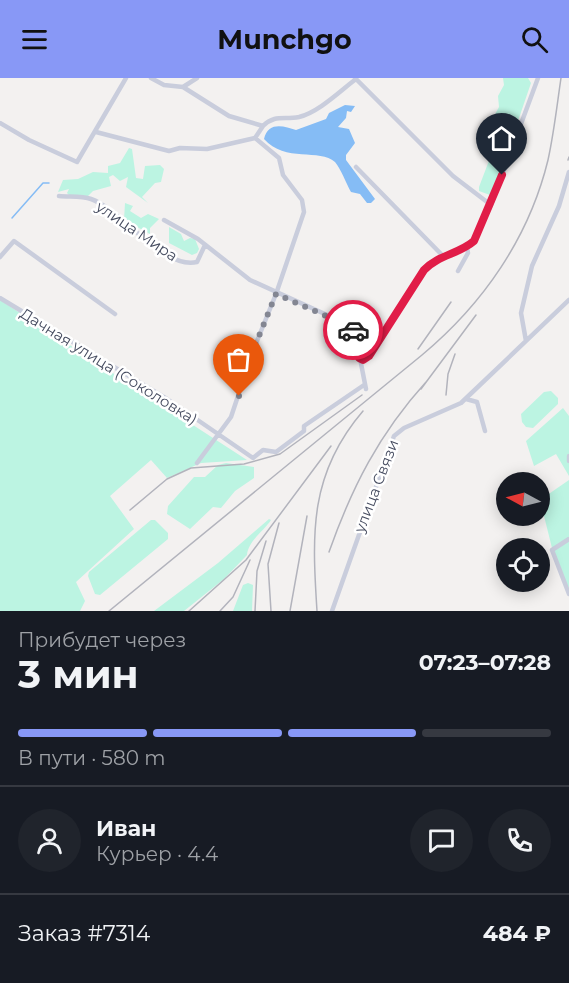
<!DOCTYPE html>
<html lang="ru">
<head>
<meta charset="utf-8">
<style>
  :root { --surface:#171b24; --page:#20242c; --text:#f1f3f6; --muted:#9ea1a6; --line:#363941; --accent:#8898f6 }
  body { margin:0; font-family:Montserrat,sans-serif; background:var(--page); color:var(--text); height:100vh; display:flex; flex-direction:column; font-size:22px; white-space:nowrap }
  * { box-sizing:border-box; margin:0 }
  p { font-size:20px; color:var(--muted) }
  .icon { flex:none; width:33px; height:33px; fill:none; stroke:currentColor; stroke-width:2; stroke-linecap:round; stroke-linejoin:round }
  .map { position:relative; height:533px; overflow:hidden }
  .sheet { display:flex; flex-direction:column; background:var(--surface); flex:1 }
  .sheet>* { flex:none }
  .needle { width:39px; rotate:277deg }
  .tools { position:absolute; left:496px; top:394px; display:grid; gap:12px }
  .tools a { display:grid; place-items:center; width:54px; height:54px; border-radius:50%; background:var(--surface); box-shadow:0 3px 15px #0003; font-size:30px }
  .pin { position:absolute; display:grid; place-items:center; width:51px; height:51px; color:#fff; margin:-62px -26px; border-radius:50% 50% 50% 0; rotate:-45deg; box-shadow:0 0 6px #0007 }
  .pin .icon { rotate:45deg }
  .courier { position:absolute; display:grid; place-items:center; width:60px; height:60px; margin:-30px; border:4px solid #e11d48; border-radius:50%; background:#fff; color:#222; box-shadow:0 2px 8px #0007 }
  .overview em { font-style:normal; font-weight:700 }
  .overview div { display:flex; flex-direction:column-reverse }
  .overview { display:flex; align-items:center; justify-content:space-between; height:102px; padding:0 18px }
  h1 { font-size:39px; font-weight:700; line-height:45px }
  .bar { display:grid; grid-template-columns:repeat(4,1fr); gap:9px 6px; align-content:center; height:72px; padding:0 18px }
  .bar i { height:8px; border-radius:4px; background:var(--line) }
  .bar .selected { background:var(--accent) }
  .bar p { grid-column:span 4 }
  .line { display:flex; align-items:center; gap:15px; padding:0 18px; border-top:2px solid var(--line) }
  .line div { flex:1 }
  .round { display:grid; place-items:center; flex:none; width:63px; height:63px; border-radius:32px; background:var(--page) }
  header { display:flex; justify-content:space-between; align-items:center; height:78px; padding:0 18px; background:var(--accent); color:#111; font-size:27px; font-weight:700 }
  .map>svg:first-child { display:block }
  .green { fill:#bcf4e2 }
  .water { fill:#85bcf5 }
  .lines { fill:none; stroke-linecap:round; stroke-linejoin:round }
  .stream { stroke:#85bcf5; stroke-width:1.5 }
  .minor { stroke:#c9cddc; stroke-width:4.5 }
  .rail { stroke:#b2b3bc; stroke-width:1.5 }
  .done { stroke:#838692; stroke-width:6; stroke-dasharray:0 10.8 }
  .route { stroke:#e11d48; stroke-width:8 }
  .labels { text-anchor:middle; dominant-baseline:central; stroke-width:5; stroke-linejoin:round; paint-order:stroke }
  .street-label { font-size:15px; fill:#464c60; stroke:#fff }
</style>
</head>
<body>
<header><svg class="icon" aria-label="menu" viewBox="0 0 24 24"><path d="M4 6h16M4 12h16M4 18h16"/></svg>Munchgo<svg class="icon" aria-label="search" viewBox="0 0 24 24"><circle cx="10" cy="10" r="6"/><path d="M15 15l6 6"/></svg></header>
<div class="map">
<svg width="569" height="533" viewBox="0 0 569 533">
  <rect width="100%" height="100%" fill="#f3f1f0"/>
  <!-- green -->
  <path class="green" d="M503,0H528L531,5L495,110L490,117L479,113V109L490,80L483,58L499,29L498,18L504,7Z
    M129,70L132,71L136,100L143,101L145,88L160,87L164,91L161,104L155,105L142,119L148,125L126,109L128,99L120,103L113,97L109,99L111,108L93,113L87,119L70,118L67,115L69,111L58,114L63,102L78,101L93,94L108,95V88L120,85Z
    M125,125L133,128L130,133L141,140L148,136L159,141L150,150V156L124,142Z
    M169,149L181,156L184,163L190,160L195,161L199,171L197,175L192,177L169,165Z
    M0,222L247,382L201,385L167,400L151,382L110,418L134,451L76,504L85,523L80,533H0Z
    M551,313L558,320V326L533,350L526,349L522,344L521,336L544,314Z
    M563,330L569,338V398L556,376L534,388L526,363Z
    M226,385L254,389V400L235,413L221,430L213,429L190,451L167,436L168,428L194,399H205L218,387Z
    M569,402V510L556,486L540,422Z
    M269,441L271,442C264,453 248,463 247,477L224,501L184,533H154L218,485Z
    M151,442H155L168,455V461L100,517L95,516L88,498L89,494Z
    M248,505L253,507L252,533H233L243,507Z"/>
  <!-- water -->
  <path class="water" d="M345,27L355,28L351,34L347,33L346,40L338,49L349,51L355,65L346,77V82L375,121L371,125H367L360,116L351,114C346,105 341,91 335,84C320,70 285,85 264,61C268,43 284,48 296,52L326,41L329,35Z"/>
  <g class="lines">
    <!-- stream -->
    <path class="stream" d="M12,140L43,105H49"/>
    <!-- minor -->
    <path class="minor" d="M151,0L164,7L183,9L229,38L263,48C275,36 284,42 299,39C319,34 340,13 356,1
      M355,0L453,98L491,127
      M183,9L197,0
      M0,45L29,62L77,84L126,0
      M96,54L169,73L180,70L207,71L255,60L263,48
      M356,89L444,179
      M59,118C69,119 82,118 91,121C122,132 163,192 197,184L205,167
      M164,142L198,161L250,202L349,247L355,255L366,311
      M0,179L14,163L115,236
      M458,193L468,175L467,169
      M0,220L167,321L253,380L263,372L276,374L304,353V348L364,307
      M526,263L521,235L532,188L559,128L569,94
      M359,280L363,282L369,278L424,192L431,184L467,169L474,163L491,127L538,0
      M466,321L477,324L485,353
      M569,378V383
      M197,385L231,339L253,273L276,216L304,134L302,122L283,97L279,80L255,60
      M569,461L552,472L569,516
      M332,533L394,358L404,350L461,325L569,222"/>
    <!-- rail -->
    <path class="rail" d="M568,82L569,79
      M418,271L451,224
      M421,311L476,237
      M446,317L448,296L455,276
      M130,432L167,401L191,390L244,386L280,376L362,317
      M329,474C352,409 379,356 426,304
      M109,533L422,277C483,226 529,160 548,82C554,55 557,27 561,0
      M189,533L246,482L331,368
      M220,533L233,519L250,482
      M255,533L257,493L266,463
      M271,533L268,486L279,445
      M290,533L307,438
      M317,533C312,455 309,396 363,333"/>
  </g>
  <g class="lines">
    <!-- done -->
    <path class="done" d="M239,318L253,273L276,216L349,248L353,252"/>
    <!-- route -->
    <path class="route" d="M353,252L359,280L363,282L369,278L424,192C438,177 459,176 474,163L502,97"/>
  </g>
  <g class="labels">
    <!-- street labels -->
    <g class="street-label">
      <text transform="translate(137 153) rotate(34)">улица Мира</text>
      <text transform="translate(109 288) rotate(32)">Дачная улица (Соколовка)</text>
      <text transform="translate(376 408) rotate(-69)">улица Связи</text>
    </g>
  </g>
</svg>
<div class="tools">
<a><svg class="needle" viewBox="-14 -14 28 28"><path d="M0-13l5 13h-10z" fill="#e53935"/><path d="M0 13l5-13h-10z" fill="#9ea1a6"/></svg></a>
<a><svg class="icon" aria-label="locate" viewBox="0 0 24 24"><circle cx="12" cy="12" r="6"/><path d="M12 2v4M12 18v4M2 12h4M18 12h4"/></svg></a>
</div>
<div class="pin" style="left:239px;top:318px;background:#ea580c"><svg class="icon" aria-label="bag" viewBox="0 0 24 24"><path d="M5 8h14l-1 12H6zM9 8a3 3 0 0 1 6 0"/></svg></div>
<div class="pin" style="left:502px;top:97px;background:#1f2937"><svg class="icon" aria-label="home" viewBox="0 0 24 24"><path d="M3 11l9-7 9 7M6 9v11h12V9"/></svg></div>
<div class="courier" style="left:353px;top:252px"><svg class="icon" aria-label="car" viewBox="0 0 24 24"><path d="M5 17H2v-5l4-1 3-4h7l3 4 3 1v5h-3M9 17h6M6 11h13"/><circle cx="7" cy="17" r="2"/><circle cx="17" cy="17" r="2"/></svg></div>
</div>
<section class="sheet">
<div class="overview"><div><h1>3 мин</h1><p>Прибудет через</p></div><em>07:23–07:28</em></div>
<div class="bar"><i class="selected"></i><i class="selected"></i><i class="selected"></i><i></i><p>В пути · 580 m</p></div>
<div class="line" style="height:108px"><a class="round"><svg class="icon" aria-label="person" viewBox="0 0 24 24"><circle cx="12" cy="8" r="4"/><path d="M4 21q1-7 8-7t8 7"/></svg></a><div><b>Иван</b><p>Курьер · 4.4</p></div><a class="round"><svg class="icon" aria-label="chat" viewBox="0 0 24 24"><path d="M4 5h16v11H9l-5 4z"/></svg></a><a class="round"><svg class="icon" aria-label="phone" viewBox="0 0 24 24"><path d="M5 4h4l2 5-3 2q2 4 5 5l2-3 5 2v4C11 20 4 13 5 4z"/></svg></a></div>
<div class="line" style="height:78px"><div>Заказ #7314</div><b>484 ₽</b></div>
</section>
</body>
</html>
